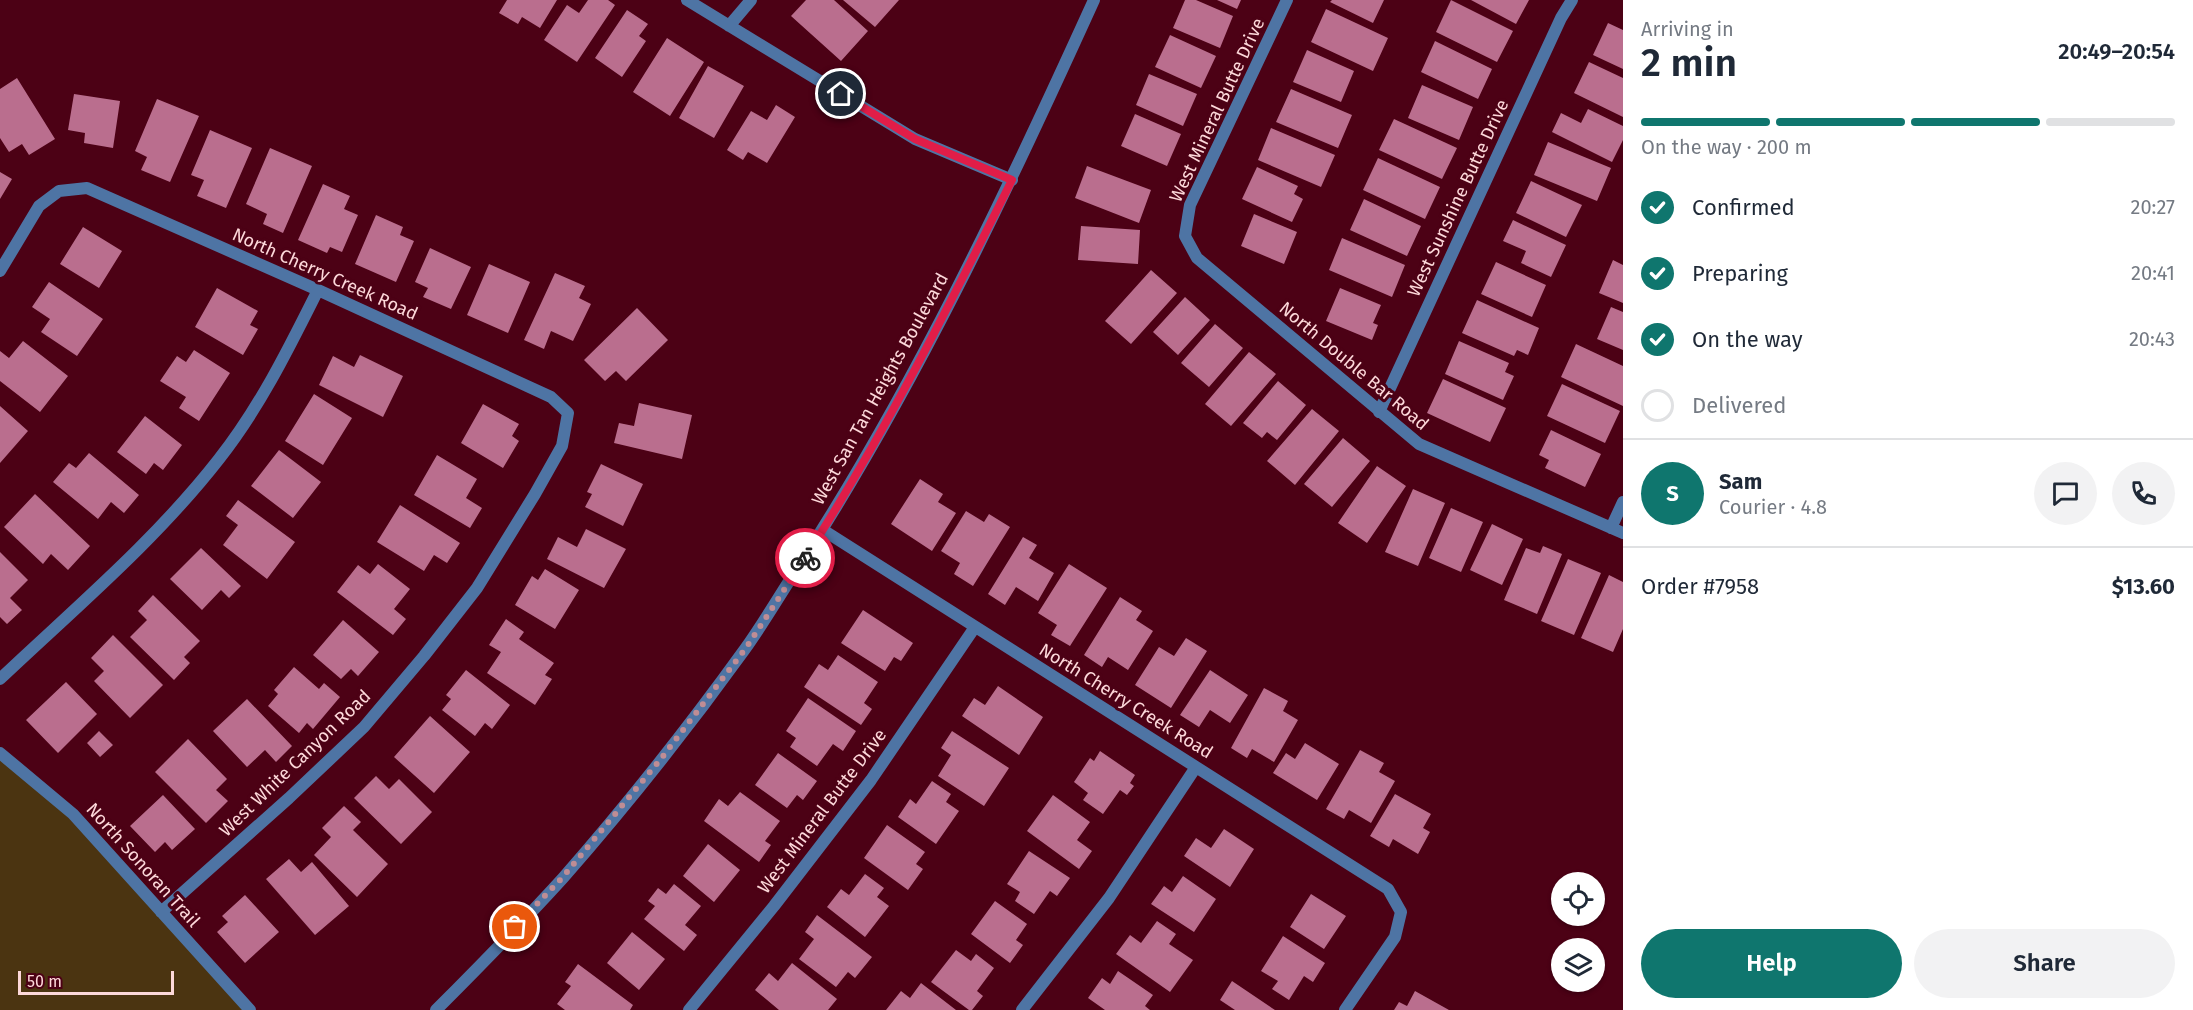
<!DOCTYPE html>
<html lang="en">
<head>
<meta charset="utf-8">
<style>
  :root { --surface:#fff; --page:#f2f2f3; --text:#1f2937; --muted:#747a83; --line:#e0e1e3; --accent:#0f766e }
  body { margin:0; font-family:"Fira Sans",sans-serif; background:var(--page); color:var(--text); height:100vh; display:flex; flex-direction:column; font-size:22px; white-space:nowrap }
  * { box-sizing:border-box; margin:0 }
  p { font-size:20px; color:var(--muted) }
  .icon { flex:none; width:33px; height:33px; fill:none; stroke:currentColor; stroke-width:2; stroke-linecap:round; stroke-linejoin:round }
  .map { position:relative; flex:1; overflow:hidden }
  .details { display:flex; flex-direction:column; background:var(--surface); width:570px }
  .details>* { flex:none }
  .fabs { position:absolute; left:1551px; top:872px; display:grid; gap:12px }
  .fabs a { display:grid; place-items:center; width:54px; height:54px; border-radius:50%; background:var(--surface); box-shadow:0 2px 4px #0004; font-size:30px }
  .scale { position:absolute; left:18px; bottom:15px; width:156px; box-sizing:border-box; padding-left:6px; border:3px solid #fdd8da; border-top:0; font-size:16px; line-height:21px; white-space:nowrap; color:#fdd8da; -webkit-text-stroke:4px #4c0115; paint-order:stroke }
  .pin { position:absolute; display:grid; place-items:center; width:51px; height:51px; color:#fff; margin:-26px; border:3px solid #fff; border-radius:50%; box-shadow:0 2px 6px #0007 }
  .courier { position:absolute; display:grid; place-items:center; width:60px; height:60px; margin:-30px; border:4px solid #e11d48; border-radius:50%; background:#fff; color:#222; box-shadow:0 2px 8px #0007 }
  .overview em { font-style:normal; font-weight:600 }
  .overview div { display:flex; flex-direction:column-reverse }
  .overview { display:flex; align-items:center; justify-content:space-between; height:102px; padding:0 18px }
  h1 { font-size:39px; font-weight:600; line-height:45px }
  .bar { display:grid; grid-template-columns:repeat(4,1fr); gap:9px 6px; align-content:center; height:72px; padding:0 18px }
  .bar i { height:8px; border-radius:4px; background:var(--line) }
  .bar .on { background:var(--accent) }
  .bar p { grid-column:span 4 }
  .line { display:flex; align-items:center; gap:15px; padding:0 18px; border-top:2px solid var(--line) }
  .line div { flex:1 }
  .round { display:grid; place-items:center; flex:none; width:63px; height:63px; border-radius:32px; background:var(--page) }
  ol { padding:0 18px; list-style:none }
  li { display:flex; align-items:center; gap:18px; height:66px }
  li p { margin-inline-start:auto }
  li .icon { padding:6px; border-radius:50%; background:var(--accent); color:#fff; stroke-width:4 }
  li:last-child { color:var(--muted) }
  li i { width:33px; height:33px; border:3px solid var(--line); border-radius:50% }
  .action { display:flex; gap:12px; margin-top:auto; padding:12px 18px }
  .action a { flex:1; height:69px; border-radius:36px; background:var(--accent); color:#fff; font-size:24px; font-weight:600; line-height:69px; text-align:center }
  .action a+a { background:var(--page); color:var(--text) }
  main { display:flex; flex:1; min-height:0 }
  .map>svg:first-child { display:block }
  .green { fill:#4b3411 }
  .building { fill:#ba6e8e }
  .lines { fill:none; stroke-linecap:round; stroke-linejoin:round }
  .minor { stroke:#4e74a4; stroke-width:12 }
  .tertiary { stroke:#4e74a4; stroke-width:12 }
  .done { stroke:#bf8d95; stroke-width:6; stroke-dasharray:0 10.8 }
  .route { stroke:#e11d48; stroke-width:8 }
  .labels { text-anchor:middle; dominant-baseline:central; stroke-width:6; stroke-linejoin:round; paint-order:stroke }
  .street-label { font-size:18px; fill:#fdd8da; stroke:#4c0115 }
</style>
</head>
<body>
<main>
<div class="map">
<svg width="1623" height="1010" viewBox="0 0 1623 1010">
  <rect width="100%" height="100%" fill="#4c0115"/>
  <!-- green -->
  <path class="green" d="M0,753L30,777L250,1010H0Z"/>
  <!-- building -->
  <path class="building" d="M507,0H557L540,28L522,17L518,24L499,13Z
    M588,0H608L615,5L577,62L544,40L567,5L579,13Z
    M806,0H834L868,31L841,61L791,16Z
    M843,0H899L875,27Z
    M1185,0H1196L1233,16L1220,48L1173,28Z
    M1217,0H1241L1237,9Z
    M1332,0H1384L1373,23L1330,2Z
    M1451,0L1513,31L1497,62L1436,32Z
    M1471,0H1529L1516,24Z
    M1326,9L1388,38L1373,71L1311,42Z
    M627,10L648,24L639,36L646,41L622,77L595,58Z
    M1608,23L1623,30V69L1593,55Z
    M1170,35L1216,56L1201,88L1155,67Z
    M667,38L704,62L670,116L633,92Z
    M1435,41L1492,69L1478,99L1421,72Z
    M1307,50L1354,71L1341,102L1293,82Z
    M1589,62L1623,78V117L1574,93Z
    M708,66L744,86L714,138L679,118Z
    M1149,74L1197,94L1183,126L1136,105Z
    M17,78L55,139L29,155L22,144L9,152L0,138V89Z
    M1422,85L1473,107L1459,140L1408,118Z
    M1291,89L1352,115L1338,148L1276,122Z
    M74,94L120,101L113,148L84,143L85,133L68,130Z
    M157,99L199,116L170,182L141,170L147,157L135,151Z
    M776,105L795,117L767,163L748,152L743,160L727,150L751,111L767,120Z
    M1588,109L1623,126V140L1612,162L1552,132L1561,113L1581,123Z
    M1135,114L1181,134L1167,166L1121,146Z
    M1394,119L1457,148L1442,179L1379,150Z
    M1271,128L1335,155L1321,187L1258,160Z
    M210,130L252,148L226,208L197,196L204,180L191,175Z
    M1548,142L1611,168L1597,201L1534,175Z
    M270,148L312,166L283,233L263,224L267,214L246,204Z
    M1378,158L1440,187L1425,219L1363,190Z
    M1087,166L1151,190L1139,223L1075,198Z
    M1257,167L1298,186L1294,194L1303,199L1292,222L1242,199Z
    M0,172L12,179L0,199Z
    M1531,181L1582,205L1566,237L1516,213Z
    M323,184L350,196L344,209L358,215L342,252L330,247L327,253L298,240Z
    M1364,199L1421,226L1407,256L1350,230Z
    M1254,214L1297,232L1284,264L1241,246Z
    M376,215L403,227L400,235L414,241L396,282L355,264Z
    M1513,220L1566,245L1551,277L1521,263L1526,251L1503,241Z
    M1081,226L1140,230L1138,264L1078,260Z
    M83,227L122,251L99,288L60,264Z
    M1342,238L1405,265L1392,297L1329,270Z
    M430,248L471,267L451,309L423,297L428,288L415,282Z
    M1613,260L1623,265V303L1599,293Z
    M1496,262L1546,285L1532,317L1481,294Z
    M489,264L530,282L508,333L467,315Z
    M1151,270L1177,293L1131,344L1105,321Z
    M555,273L585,286L579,298L591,304L573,341L551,331L544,349L524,340Z
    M49,282L103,319L77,356L41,332L50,319L32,307Z
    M217,288L258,311L250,325L258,329L243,355L195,327Z
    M1340,288L1381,305L1373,323L1378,325L1372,340L1326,321Z
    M1185,297L1210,320L1178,355L1153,332Z
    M1477,300L1539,328L1528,355L1517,350L1514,356L1462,333Z
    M1611,307L1623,312V350L1597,339Z
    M637,308L668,340L626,381L616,371L605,381L584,360Z
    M1215,324L1243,348L1209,387L1181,363Z
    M23,341L68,376L40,412L0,381V351L9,358Z
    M1459,341L1509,363L1505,372L1514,376L1503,400L1445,374Z
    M1576,344L1623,366V406L1561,377Z
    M194,350L230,373L199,421L179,408L186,397L160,381L177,356L186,362Z
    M1249,352L1276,374L1231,426L1205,404Z
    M360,355L403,376L383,417L319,385L333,356L354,367Z
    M1443,379L1506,408L1490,442L1427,413Z
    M1278,381L1306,405L1277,440L1267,432L1262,438L1243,423Z
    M1562,384L1620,411L1605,443L1547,416Z
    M314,394L352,418L323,465L285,441Z
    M639,403L692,415L682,459L614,443L619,423L634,426Z
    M483,404L519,424L512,436L519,441L503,468L461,443Z
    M0,406L28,431L0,463Z
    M1312,409L1339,431L1295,485L1267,461Z
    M145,416L182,445L163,470L154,463L146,474L117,452Z
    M1551,430L1601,454L1585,487L1545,468L1549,460L1539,455Z
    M1343,438L1370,461L1332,507L1304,484Z
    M279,450L321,482L293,518L251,486Z
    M89,453L139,495L124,513L111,502L98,519L53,482L69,463L76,468Z
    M437,455L477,479L466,498L482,508L470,528L414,495Z
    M601,464L643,484L623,526L585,507L592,494L587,492Z
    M1377,466L1406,486L1367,543L1338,523Z
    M920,479L943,494L938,502L956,513L932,551L891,524Z
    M1413,489L1445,503L1418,566L1385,552Z
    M35,494L90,546L68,570L51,554L43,564L4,527Z
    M238,500L295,542L267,579L223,545L238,525L226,516Z
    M400,505L460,543L447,563L434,555L424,571L377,542Z
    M1451,508L1483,522L1461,572L1429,558Z
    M966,511L984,522L989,514L1010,527L973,586L954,574L960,563L941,551Z
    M1492,524L1523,539L1502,585L1470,570Z
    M586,529L626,549L604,588L547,559L558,537L577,547Z
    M1023,537L1037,545L1029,558L1054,573L1038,601L1016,587L1005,605L988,594Z
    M1543,546L1562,554L1537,614L1504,600L1526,548L1540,553Z
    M201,548L241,586L229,598L221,590L202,610L170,579Z
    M0,552L28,580L10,598L22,610L7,624L0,617Z
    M1568,559L1601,573L1574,635L1541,621Z
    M378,564L410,589L394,609L406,619L393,635L337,592L358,565L370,574Z
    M1069,564L1107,588L1070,646L1051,635L1057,625L1038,613Z
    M545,569L579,590L555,629L515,605L532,576L538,580Z
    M1609,575L1623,582V629L1613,652L1581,638Z
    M153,595L200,641L184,657L190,663L174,680L130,637L147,620L138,611Z
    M1120,597L1142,611L1136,620L1153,631L1128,670L1108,657L1102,667L1084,655Z
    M863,610L913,643L901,661L894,657L885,671L841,643Z
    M506,619L524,632L519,639L554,663L545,675L552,679L535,705L487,673L501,652L489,645Z
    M343,620L379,652L358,676L351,669L341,679L313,655Z
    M113,635L163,685L130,718L94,681L104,671L91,658Z
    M1186,638L1207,651L1171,708L1135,685L1159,647L1174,656Z
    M838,655L878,682L864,703L872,709L861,725L804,687L819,664L828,670Z
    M294,667L319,689L324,683L340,697L313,729L307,723L299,733L268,706L278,694L274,690Z
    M466,670L510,705L492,729L485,723L475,736L442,710L451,699L446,695Z
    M1210,670L1248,695L1230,723L1210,710L1199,727L1180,715Z
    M66,682L97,714L58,753L26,720Z
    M998,686L1043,717L1019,755L962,716L974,698L985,705Z
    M1264,688L1288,701L1283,711L1298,720L1274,762L1252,749L1247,758L1231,748Z
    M808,698L856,731L843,751L833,744L817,766L790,747L796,738L786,731Z
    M247,699L292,746L276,762L265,750L247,767L213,731Z
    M430,716L470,752L434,793L394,757Z
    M99,731L113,745L100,757L87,743Z
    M952,731L1009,768L984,806L938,776L951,755L941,748Z
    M188,739L227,779L216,790L228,801L206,823L155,772Z
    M1305,743L1339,764L1317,800L1273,773L1286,753L1295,759Z
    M1360,750L1384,763L1379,772L1395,781L1371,823L1349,810L1344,819L1326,809Z
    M1100,751L1135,775L1130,783L1134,786L1127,795L1120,790L1103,814L1083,800L1088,793L1074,782L1090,758L1094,761Z
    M778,753L817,781L803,800L797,795L787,808L755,785Z
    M376,776L389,789L399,779L432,812L401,844L354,798Z
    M932,781L951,794L946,802L959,811L936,844L898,817L910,799L916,804Z
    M740,792L780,821L765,841L771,845L759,862L704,821L719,799L728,806Z
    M1395,794L1431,814L1423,828L1430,832L1418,854L1393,839L1389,847L1370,836Z
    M163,795L195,829L172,850L165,842L155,852L130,826Z
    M1053,795L1090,822L1077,840L1092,851L1079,869L1027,831Z
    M344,806L361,822L353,830L388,864L357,897L314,855L331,837L322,828Z
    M887,825L925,852L916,864L923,869L908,890L864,858Z
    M1224,829L1254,849L1230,887L1184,856L1196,838L1211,848Z
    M708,844L740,870L714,902L683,876Z
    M1029,851L1070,878L1057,896L1050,891L1034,914L1015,901L1020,892L1007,884Z
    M289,859L301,872L312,862L349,906L315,935L266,879Z
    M865,874L884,888L877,897L889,906L865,937L827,907L841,889L849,895Z
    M1183,876L1216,899L1194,932L1151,904L1164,886L1172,892Z
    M674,884L701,906L685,925L697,935L684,951L644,919L655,906L648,901L658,888L666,894Z
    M1311,894L1346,916L1324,949L1290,927Z
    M245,895L279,932L245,963L217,932L228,922L222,916Z
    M995,901L1027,924L1016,940L1023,945L1010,963L971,934Z
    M817,915L872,957L855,978L848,972L836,987L799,959L814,939L805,932Z
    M1157,921L1176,934L1169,944L1193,960L1170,992L1116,954L1130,935L1141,943Z
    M632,932L665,959L639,990L607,963Z
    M1283,936L1325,963L1313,982L1304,976L1289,1000L1272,989L1278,981L1261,971Z
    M956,950L971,961L976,954L994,968L977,991L983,996L972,1010H969L931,982Z
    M792,963L837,999L828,1010H779L755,990L769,973L778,981Z
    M578,964L633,1005L630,1010H565L557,1004L571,986L565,982Z
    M1118,971L1153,995L1145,1006L1150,1010H1105L1088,998L1102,978L1110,984Z
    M1232,981L1275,1010H1235L1220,1000Z
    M921,983L956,1010H886L901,991L910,998Z
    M1415,991L1449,1010H1394L1399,1002L1407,1006Z"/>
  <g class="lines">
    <!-- minor -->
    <path class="minor" d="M687,0L915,139L1012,180
      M1287,0L1190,205L1185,236L1197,258L1419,444L1623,533
      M729,26L751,0
      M0,271L39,206L59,191L87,188L318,290L551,397L568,413L562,446L535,494L477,588L424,656L364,727L289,798L161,912
      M1379,412L1561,18L1572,0
      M1611,528L1623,502
      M823,530L1388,889L1401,912L1395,937L1345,1010
      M0,679C75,608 155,541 219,459C260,407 289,348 318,290
      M0,753L73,814L250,1010
      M689,1010L774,906L871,780L975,627
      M1022,1010L1109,898L1196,767"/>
    <!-- tertiary -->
    <path class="tertiary" d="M436,1010C479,967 522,923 563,878C627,805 688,728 745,649C763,624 778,598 795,572C913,391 1005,196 1094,0"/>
  </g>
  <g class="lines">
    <!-- done -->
    <path class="done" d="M515,927L562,878L660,760L746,648L805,558"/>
    <!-- route -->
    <path class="route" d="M805,558C883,437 948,308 1012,180L915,139L841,94"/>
  </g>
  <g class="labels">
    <!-- street labels -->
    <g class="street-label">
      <text transform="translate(1217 110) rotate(-65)">West Mineral Butte Drive</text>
      <text transform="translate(1458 198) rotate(-65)">West Sunshine Butte Drive</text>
      <text transform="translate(325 274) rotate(24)">North Cherry Creek Road</text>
      <text transform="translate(1354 366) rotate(40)">North Double Bar Road</text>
      <text transform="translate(880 389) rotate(-61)">West San Tan Heights Boulevard</text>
      <text transform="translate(1126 701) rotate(32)">North Cherry Creek Road</text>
      <text transform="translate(295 763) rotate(-44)">West White Canyon Road</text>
      <text transform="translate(822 811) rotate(-53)">West Mineral Butte Drive</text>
      <text transform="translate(143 865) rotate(48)">North Sonoran Trail</text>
    </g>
  </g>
</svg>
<div class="fabs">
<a><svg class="icon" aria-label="locate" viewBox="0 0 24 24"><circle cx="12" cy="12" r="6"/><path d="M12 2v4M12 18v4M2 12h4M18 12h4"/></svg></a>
<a><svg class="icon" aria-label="layers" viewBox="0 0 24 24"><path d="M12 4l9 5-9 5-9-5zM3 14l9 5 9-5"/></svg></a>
</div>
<div class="scale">50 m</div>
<div class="pin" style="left:515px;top:927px;background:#ea580c"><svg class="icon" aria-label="bag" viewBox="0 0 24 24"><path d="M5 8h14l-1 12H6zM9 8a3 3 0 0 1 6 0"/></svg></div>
<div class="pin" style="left:841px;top:94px;background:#1f2937"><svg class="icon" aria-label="home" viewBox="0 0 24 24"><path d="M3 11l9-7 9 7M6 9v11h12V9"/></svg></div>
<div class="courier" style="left:805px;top:558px"><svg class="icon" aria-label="bike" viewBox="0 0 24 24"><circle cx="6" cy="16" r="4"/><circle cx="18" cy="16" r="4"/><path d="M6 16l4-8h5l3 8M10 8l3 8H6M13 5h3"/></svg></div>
</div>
<section class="details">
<div class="overview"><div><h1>2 min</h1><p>Arriving in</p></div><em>20:49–20:54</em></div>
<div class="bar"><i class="on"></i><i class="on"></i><i class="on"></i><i></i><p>On the way · 200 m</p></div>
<ol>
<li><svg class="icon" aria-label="check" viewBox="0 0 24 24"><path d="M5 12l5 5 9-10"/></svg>Confirmed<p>20:27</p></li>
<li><svg class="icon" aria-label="check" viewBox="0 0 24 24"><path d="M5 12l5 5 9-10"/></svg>Preparing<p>20:41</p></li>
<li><svg class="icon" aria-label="check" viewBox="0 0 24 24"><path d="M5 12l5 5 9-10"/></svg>On the way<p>20:43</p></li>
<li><i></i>Delivered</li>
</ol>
<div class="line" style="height:108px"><b class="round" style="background:var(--accent);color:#fff">S</b><div><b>Sam</b><p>Courier · 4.8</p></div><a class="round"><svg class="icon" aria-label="chat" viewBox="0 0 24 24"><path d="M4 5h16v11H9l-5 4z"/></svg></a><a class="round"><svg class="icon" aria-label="phone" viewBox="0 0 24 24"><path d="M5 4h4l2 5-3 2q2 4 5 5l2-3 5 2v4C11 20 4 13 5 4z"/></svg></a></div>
<div class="line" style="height:78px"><div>Order #7958</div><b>$13.60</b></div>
<div class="action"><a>Help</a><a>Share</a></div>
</section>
</main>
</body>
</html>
